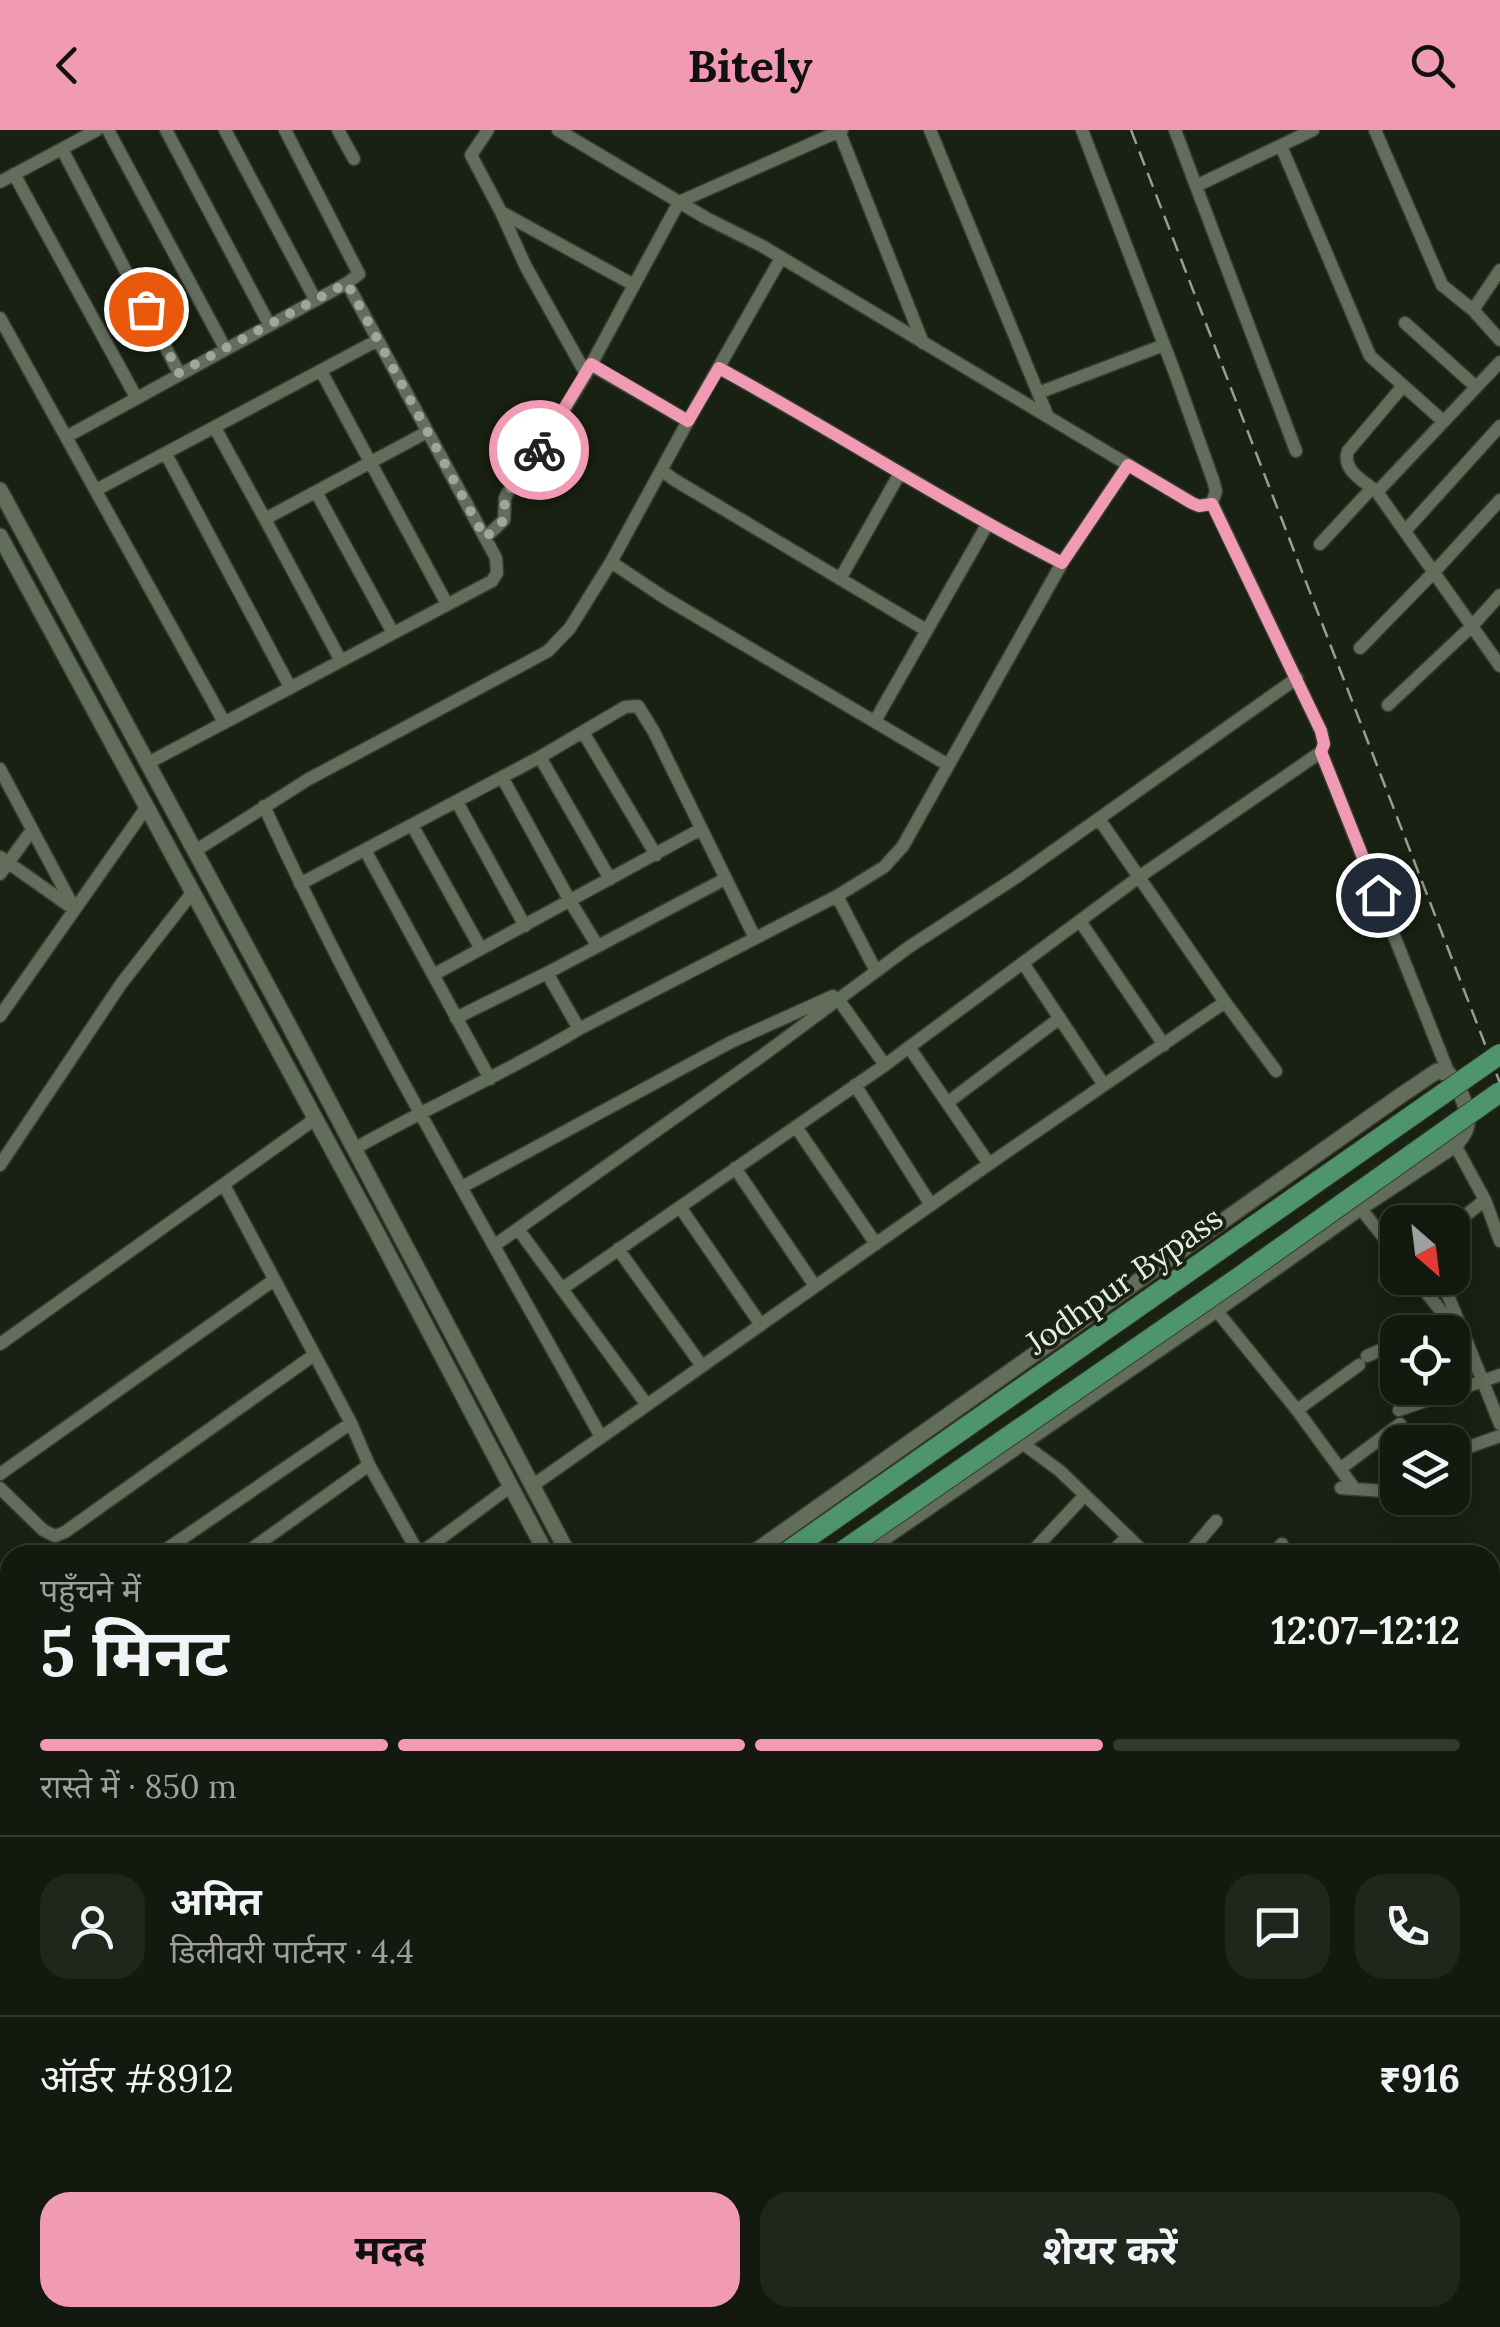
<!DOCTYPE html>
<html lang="hi">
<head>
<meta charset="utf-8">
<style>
  :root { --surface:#13190e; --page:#20261c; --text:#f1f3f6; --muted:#9da09e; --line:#32382e; --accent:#f19ab3 }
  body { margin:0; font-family:Lora,"Noto Sans Devanagari",serif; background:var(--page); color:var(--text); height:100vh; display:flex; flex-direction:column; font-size:38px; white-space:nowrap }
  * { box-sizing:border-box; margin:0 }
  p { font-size:32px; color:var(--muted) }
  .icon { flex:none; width:55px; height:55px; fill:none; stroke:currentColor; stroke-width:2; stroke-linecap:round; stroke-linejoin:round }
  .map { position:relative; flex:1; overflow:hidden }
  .details { position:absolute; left:0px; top:1415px; width:1500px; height:782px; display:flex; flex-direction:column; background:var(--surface); border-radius:30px 30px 0 0; box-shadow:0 5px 25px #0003,0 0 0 2px var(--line) }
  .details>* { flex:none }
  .needle { width:65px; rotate:152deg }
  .buttons { position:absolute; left:1380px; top:1075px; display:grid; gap:20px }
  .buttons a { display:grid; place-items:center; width:90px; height:90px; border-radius:20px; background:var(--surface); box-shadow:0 5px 25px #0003,0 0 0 2px var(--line); font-size:50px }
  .pin { position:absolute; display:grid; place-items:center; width:85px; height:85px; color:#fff; margin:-42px; border:5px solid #fff; border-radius:50%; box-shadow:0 2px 10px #0007 }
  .courier { position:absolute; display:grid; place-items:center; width:100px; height:100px; margin:-50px; border:8px solid #f19ab3; border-radius:50%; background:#fff; color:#222; box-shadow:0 2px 12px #0007 }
  .head em { font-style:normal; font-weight:700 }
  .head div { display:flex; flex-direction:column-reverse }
  .head { display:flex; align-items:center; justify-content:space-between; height:170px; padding:0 40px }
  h1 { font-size:65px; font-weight:700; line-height:75px }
  .bar { display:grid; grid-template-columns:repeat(4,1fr); gap:15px 10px; align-content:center; height:120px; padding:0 40px }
  .bar i { height:12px; border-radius:8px; background:var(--line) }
  .bar .selected { background:var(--accent) }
  .bar p { grid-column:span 4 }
  .line { display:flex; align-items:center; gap:25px; padding:0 40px; border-top:2px solid var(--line) }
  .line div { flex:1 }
  .round { display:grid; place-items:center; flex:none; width:105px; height:105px; border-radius:30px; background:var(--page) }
  .cta { display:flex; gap:20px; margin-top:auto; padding:20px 40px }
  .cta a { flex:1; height:115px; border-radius:30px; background:var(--accent); color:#111; font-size:40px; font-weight:700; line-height:115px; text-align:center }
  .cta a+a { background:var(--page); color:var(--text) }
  header { display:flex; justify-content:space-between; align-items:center; height:130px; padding:0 40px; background:var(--accent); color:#111; font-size:45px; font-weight:700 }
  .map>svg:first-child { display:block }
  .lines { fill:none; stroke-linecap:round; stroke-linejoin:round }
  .minor-casing { stroke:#373c33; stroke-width:15 }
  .tertiary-casing { stroke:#373c33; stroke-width:18 }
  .trunk-casing { stroke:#373c33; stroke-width:22 }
  .minor { stroke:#636d5b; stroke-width:12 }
  .tertiary { stroke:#636d5b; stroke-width:15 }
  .trunk { stroke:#4e956b; stroke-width:20 }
  .rail { stroke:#989e92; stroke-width:2.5; stroke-dasharray:15 8; stroke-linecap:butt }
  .trunk-bridge-casing { stroke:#373c33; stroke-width:22; stroke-linecap:butt }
  .trunk-bridge { stroke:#4e956b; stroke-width:20 }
  .done { stroke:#a0a69a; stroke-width:10; stroke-dasharray:0 18 }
  .route { stroke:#f19ab3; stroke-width:12 }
  .labels { text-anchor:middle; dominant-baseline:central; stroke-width:8; stroke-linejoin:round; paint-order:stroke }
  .street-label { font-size:32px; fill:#e8ede3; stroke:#192112 }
</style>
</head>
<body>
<header><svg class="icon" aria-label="back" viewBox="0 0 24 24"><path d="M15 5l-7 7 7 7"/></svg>Bitely<svg class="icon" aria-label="search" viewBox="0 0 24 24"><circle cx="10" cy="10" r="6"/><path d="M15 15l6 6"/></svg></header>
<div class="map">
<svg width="1500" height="2197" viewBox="0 0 1500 2197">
  <rect width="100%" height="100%" fill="#192112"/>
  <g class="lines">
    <defs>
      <path id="minor" d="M108,0L225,218
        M166,0L269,194
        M225,0L315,169
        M338,0L354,29
        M488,0L471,25L501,82L526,137L586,244L679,72L842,0
        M558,0L706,88L762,116L1192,373L1199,376L1212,373L1216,361L1213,350L1176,246L1082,0
        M930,0L1048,287
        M1175,0L1196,56L1313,0
        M1375,0L1442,155L1473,180
        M839,1L923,213
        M1281,16L1370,226L1443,291
        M62,19L179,243
        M14,44L136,267
        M0,52L97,0
        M1196,56L1296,321
        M501,82L634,155
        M1500,140L1473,180L1500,210
        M0,188L224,592
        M1405,193L1476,257
        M1500,232L1377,362L1500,536
        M591,235L688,291
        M719,238C834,301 945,373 1062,433
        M321,241L447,474
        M1038,263L1164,215
        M215,298L265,389L427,302
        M66,307L347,153L359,144L285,0
        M166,324L290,557
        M663,341L673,349L926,500
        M96,360L378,210
        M316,362L393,503
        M1377,362C1364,351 1341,340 1348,321L1403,256
        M1212,373L1321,601L1324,614L1321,622L1449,944
        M265,389L341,531
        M1405,401L1500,296
        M485,408L504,390L505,368L508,362L535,327L586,244
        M1320,414L1372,358
        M611,432L665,468L948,635
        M840,449L900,343
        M1360,518L1434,442L1500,370
        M1388,575L1472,496L1500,465
        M875,591L987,395
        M583,602L656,725
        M540,627L610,749
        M148,633L492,451L497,443L496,428L347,153
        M0,639L74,778
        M502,647L570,771L597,815
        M457,672L525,796
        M264,676C363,893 486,1099 601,1307
        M1099,689L1225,872L1276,941
        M412,695L481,819
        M365,720L490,949
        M195,721L307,650L526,533L548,521L570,498L611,432L688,291L781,128
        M0,727L71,777
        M0,744L32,700
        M300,754L540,627L625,577L638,576L654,602L755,808
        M837,766L876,841
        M1080,791L1164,915
        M1023,833L1104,955
        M547,843L579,899
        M433,845L701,699
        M838,869L885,935
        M0,886L146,678
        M456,888L547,843L725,749
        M909,917L989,1034
        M855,955L931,1075
        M947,973L1060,888
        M796,997L876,1114
        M1455,1015L1485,1070L1500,1111
        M354,1019C428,977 506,943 579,899L837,766L884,737L903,716L1062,433L1128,335
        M0,1035L121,854L192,763
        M735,1038L815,1156
        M224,1055L351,1293L369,1335L419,1424
        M462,1057L731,912L833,866
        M680,1077L761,1195
        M1360,1078L1398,1125
        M1452,1096L1485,1070
        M518,1099L647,1275
        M495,1115L759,928L909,817L1015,748L1297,548
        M618,1119L702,1236
        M1415,1148L1448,1190
        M1441,1148L1500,1294
        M1385,1150L1398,1140
        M563,1158L885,935L1139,747L1321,622
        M1216,1180L1297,1280L1354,1358
        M1419,1202L1454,1187
        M0,1214L315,989
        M1367,1226L1398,1212
        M1297,1280L1359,1235
        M1399,1280L1500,1245
        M1022,1313L1060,1341L1147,1425
        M1452,1323L1500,1306
        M1340,1339L1400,1294
        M0,1344L274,1150
        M532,1356L989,1034L1225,872
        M0,1358L43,1400L55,1406L65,1402L314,1225
        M1341,1358L1398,1362
        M158,1425L351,1293
        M243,1425L369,1335
        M418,1425L511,1356
        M1029,1425L1085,1365
        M1109,1425L1128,1406
        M1187,1425L1216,1391
        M1272,1425L1282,1414
        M0,1556L10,1546
        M1490,1997L1500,1998
        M20,2188L30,2197
        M95,2188L105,2197
        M189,2188L199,2197
        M279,2188L290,2197
        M826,2188L843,2197
        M951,2188L961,2197
        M1135,2188L1148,2197
        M297,2197L306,2188
        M364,2197L373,2188
        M431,2197L440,2188
        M526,2197L534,2188
        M619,2197L627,2188
        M862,2197L868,2193L872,2197
        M1099,2197L1106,2188
        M1191,2197L1195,2188
        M1263,2197L1267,2188"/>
      <path id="tertiary" d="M0,360L284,886L569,1425
        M0,406L374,1097L547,1425
        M750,1425L1400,966L1437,941L1449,944C1459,957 1473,984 1465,1001C1465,1003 1456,1014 1455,1015L1360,1078L1216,1180L859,1425
        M0,1623L10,1633
        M0,1974L10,1964
        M0,2065L10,2053
        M0,2101L10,2090
        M686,2188L698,2197"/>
      <path id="trunk" d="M0,1996L10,1986
        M0,2041L10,2030"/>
    </defs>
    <!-- minor casing -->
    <use href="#minor" class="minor-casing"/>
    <!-- tertiary casing -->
    <use href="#tertiary" class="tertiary-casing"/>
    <!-- trunk casing -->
    <use href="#trunk" class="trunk-casing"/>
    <!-- minor -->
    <use href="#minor" class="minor"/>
    <!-- tertiary -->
    <use href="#tertiary" class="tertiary"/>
    <!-- trunk -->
    <use href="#trunk" class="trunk"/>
    <!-- rail -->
    <path class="rail" d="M1131,0L1500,953"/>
    <defs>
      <path id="trunk-bridge" d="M783,1425L1500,924
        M837,1425L1238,1148L1500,962"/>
    </defs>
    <!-- trunk-bridge casing -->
    <use href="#trunk-bridge" class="trunk-bridge-casing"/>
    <!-- trunk-bridge -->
    <use href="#trunk-bridge" class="trunk-bridge"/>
  </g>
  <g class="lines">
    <!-- done -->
    <path class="done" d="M146,179L179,243L347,153L485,408L504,390L505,368L508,362L539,320"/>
    <!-- route -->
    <path class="route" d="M539,320L591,234L688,291L719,238C834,301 945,373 1062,433L1128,335L1192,373L1199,376L1212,374L1321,601L1324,614L1321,622L1378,765"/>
  </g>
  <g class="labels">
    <!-- street labels -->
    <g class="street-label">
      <text transform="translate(1124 1150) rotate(-35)">Jodhpur Bypass</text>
    </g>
  </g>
</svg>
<div class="buttons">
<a><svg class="needle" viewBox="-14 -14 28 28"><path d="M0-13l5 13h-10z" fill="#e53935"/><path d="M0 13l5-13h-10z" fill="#9da09e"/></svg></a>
<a><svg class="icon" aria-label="locate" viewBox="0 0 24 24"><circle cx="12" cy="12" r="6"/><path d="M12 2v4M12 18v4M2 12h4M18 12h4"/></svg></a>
<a><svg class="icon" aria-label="layers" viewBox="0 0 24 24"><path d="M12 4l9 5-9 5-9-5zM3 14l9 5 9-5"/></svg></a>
</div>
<div class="pin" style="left:146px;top:179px;background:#ea580c"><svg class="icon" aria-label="bag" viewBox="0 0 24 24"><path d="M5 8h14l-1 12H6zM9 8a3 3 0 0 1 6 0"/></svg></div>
<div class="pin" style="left:1378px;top:765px;background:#1f2937"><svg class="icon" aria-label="home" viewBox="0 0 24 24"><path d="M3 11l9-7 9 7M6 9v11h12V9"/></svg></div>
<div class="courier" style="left:539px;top:320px"><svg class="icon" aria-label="bike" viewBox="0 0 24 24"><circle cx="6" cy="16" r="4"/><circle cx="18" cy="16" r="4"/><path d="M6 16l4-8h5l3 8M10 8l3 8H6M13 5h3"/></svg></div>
<section class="details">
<div class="head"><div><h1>5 मिनट</h1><p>पहुँचने में</p></div><em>12:07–12:12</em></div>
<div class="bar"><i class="selected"></i><i class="selected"></i><i class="selected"></i><i></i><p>रास्ते में · 850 m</p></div>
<div class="line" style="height:180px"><a class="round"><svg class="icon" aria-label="person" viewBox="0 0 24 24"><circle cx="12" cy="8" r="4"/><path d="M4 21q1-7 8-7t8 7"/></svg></a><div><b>अमित</b><p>डिलीवरी पार्टनर · 4.4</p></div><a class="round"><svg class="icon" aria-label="chat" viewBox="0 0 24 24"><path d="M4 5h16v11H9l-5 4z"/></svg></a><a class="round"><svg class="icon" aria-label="phone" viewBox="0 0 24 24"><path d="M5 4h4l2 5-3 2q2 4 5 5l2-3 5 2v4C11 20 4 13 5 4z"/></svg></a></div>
<div class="line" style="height:130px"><div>ऑर्डर #8912</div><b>₹916</b></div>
<div class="cta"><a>मदद</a><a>शेयर करें</a></div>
</section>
</div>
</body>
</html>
